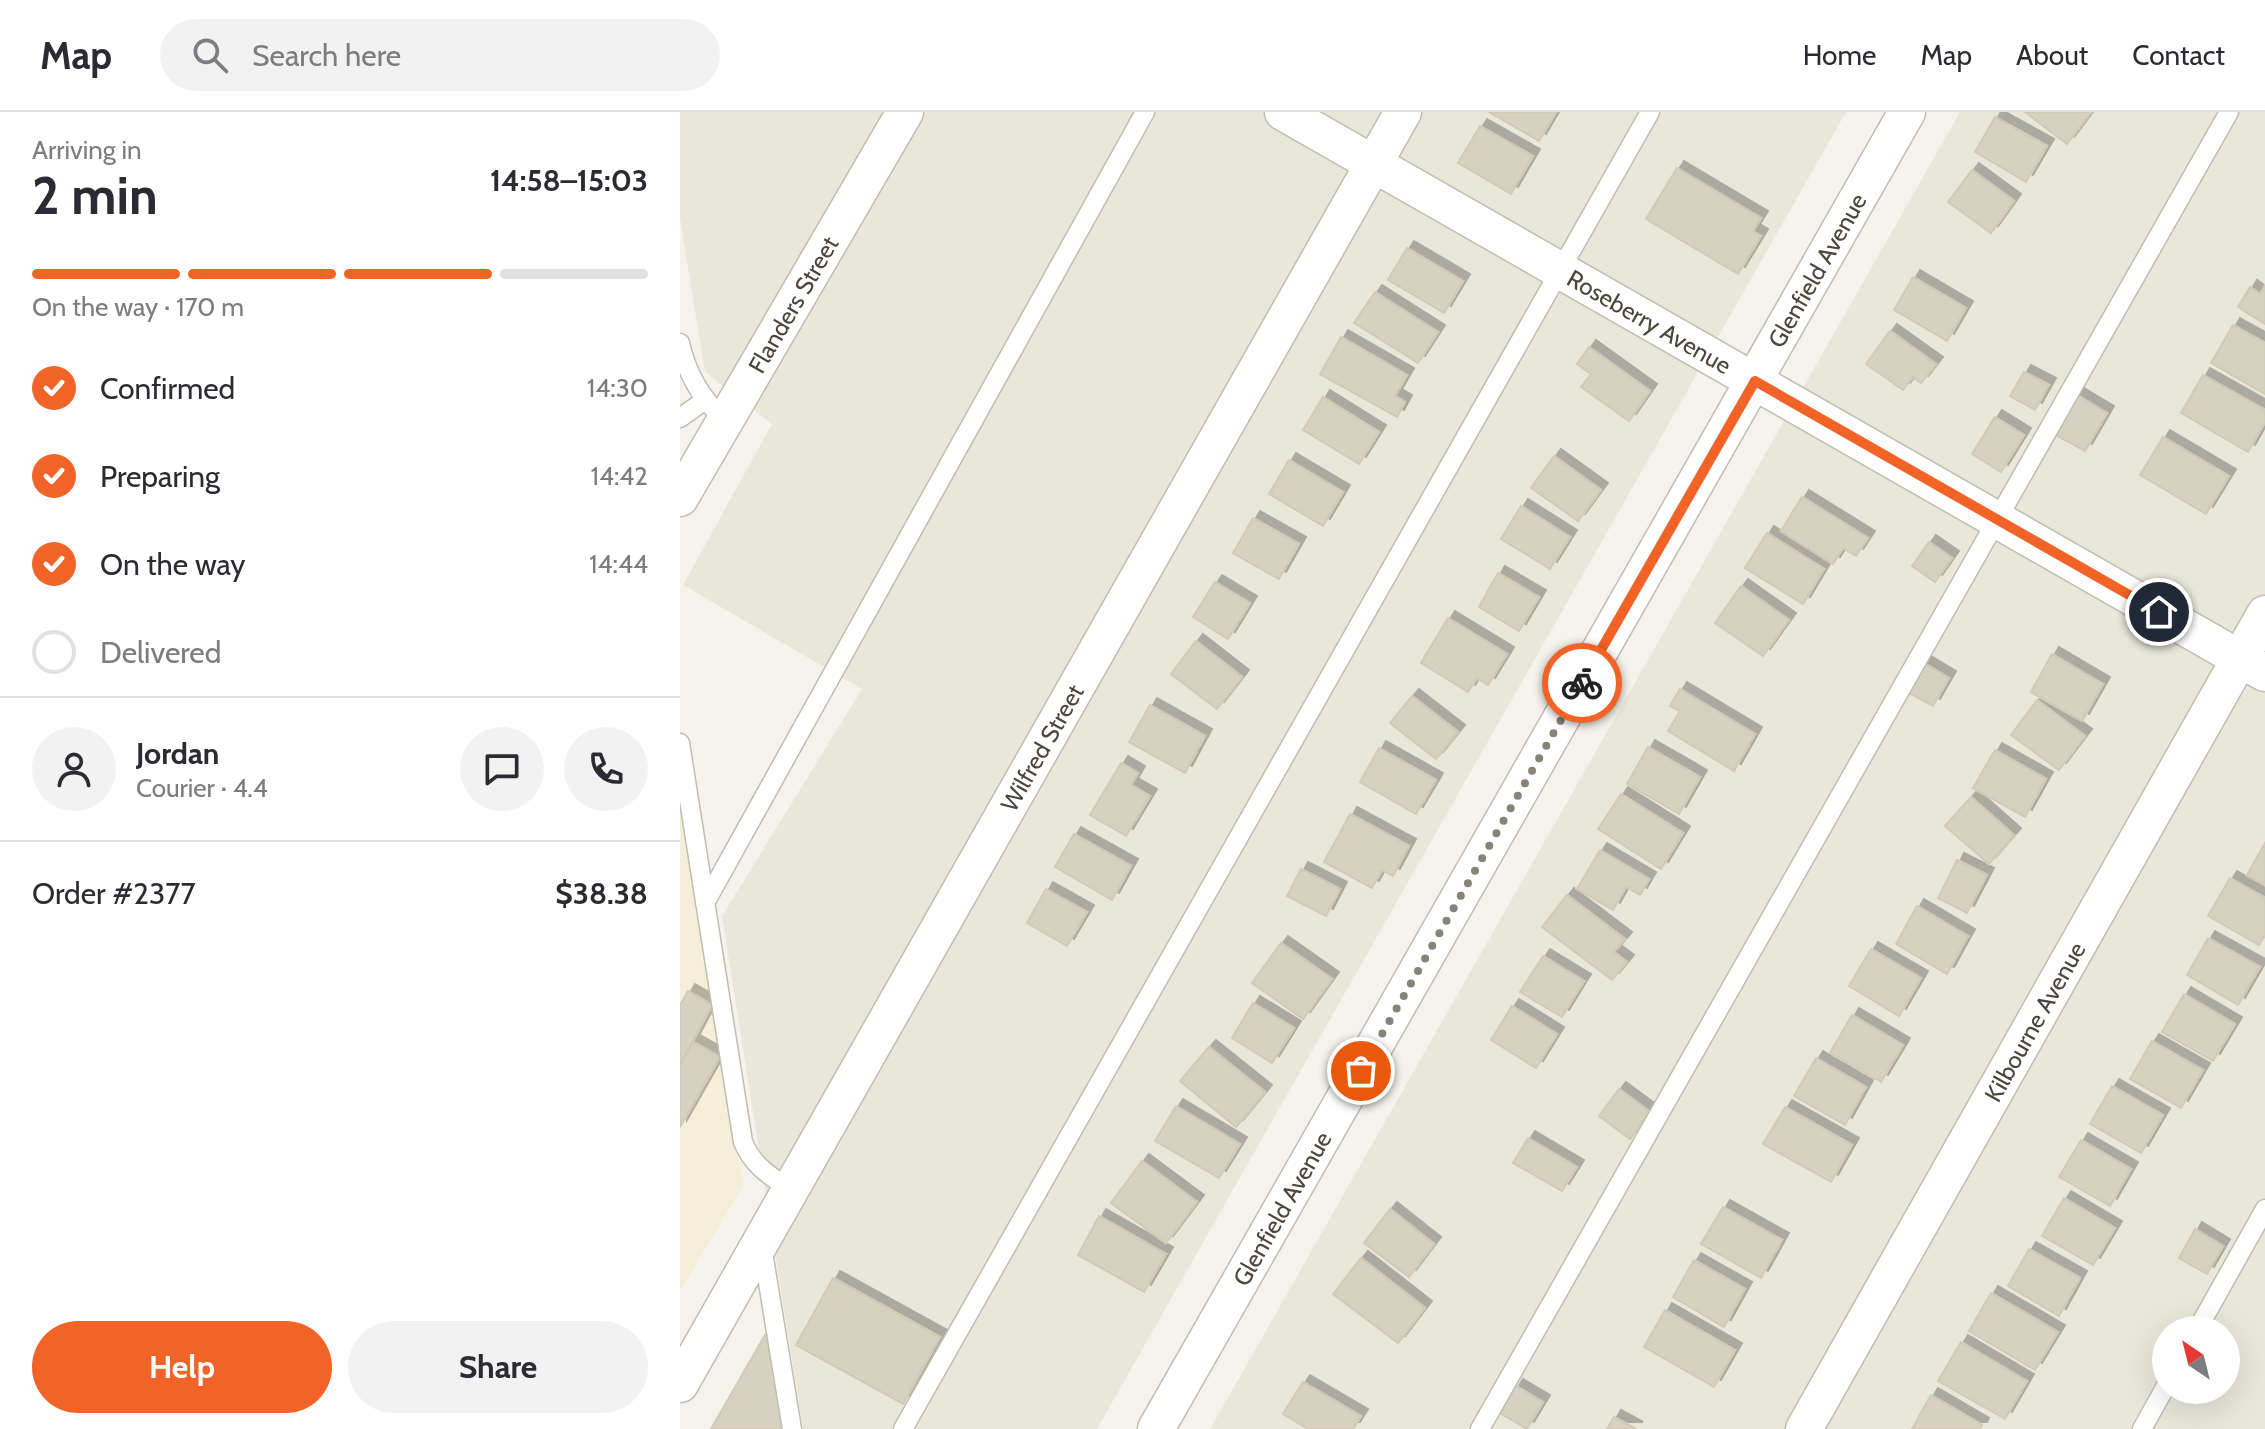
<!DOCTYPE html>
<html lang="en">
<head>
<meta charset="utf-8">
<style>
  :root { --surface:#fff; --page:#f2f2f3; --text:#2b2b33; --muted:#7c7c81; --line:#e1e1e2; --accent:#f16327 }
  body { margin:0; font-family:Cabin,sans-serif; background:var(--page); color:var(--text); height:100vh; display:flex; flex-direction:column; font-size:30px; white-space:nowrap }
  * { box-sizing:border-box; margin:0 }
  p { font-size:26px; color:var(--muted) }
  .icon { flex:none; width:44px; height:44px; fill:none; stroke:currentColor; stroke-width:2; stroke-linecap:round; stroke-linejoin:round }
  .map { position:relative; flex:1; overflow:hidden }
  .side { display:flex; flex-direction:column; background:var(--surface); width:680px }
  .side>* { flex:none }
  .needle { width:52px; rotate:325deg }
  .controls { position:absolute; left:1472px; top:1204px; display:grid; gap:16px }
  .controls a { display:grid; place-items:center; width:88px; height:88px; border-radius:50%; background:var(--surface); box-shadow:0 8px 32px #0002; font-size:40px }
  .pin { position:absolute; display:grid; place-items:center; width:68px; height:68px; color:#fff; margin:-34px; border:4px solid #fff; border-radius:50%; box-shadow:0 2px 8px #0007 }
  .courier { position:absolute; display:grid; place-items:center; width:80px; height:80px; margin:-40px; border:6px solid #f16327; border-radius:50%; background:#fff; color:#222; box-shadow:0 2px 10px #0007 }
  .summary em { font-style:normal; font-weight:700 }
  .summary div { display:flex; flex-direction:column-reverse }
  .summary { display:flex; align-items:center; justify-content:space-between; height:136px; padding:0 32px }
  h1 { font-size:52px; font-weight:700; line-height:60px }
  .bar { display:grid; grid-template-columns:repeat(4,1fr); gap:12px 8px; align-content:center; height:96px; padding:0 32px }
  .bar i { height:10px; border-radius:6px; background:var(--line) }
  .bar .active { background:var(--accent) }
  .bar p { grid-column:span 4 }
  .line { display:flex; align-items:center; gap:20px; padding:0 32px; border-top:2px solid var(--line) }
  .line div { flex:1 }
  .round { display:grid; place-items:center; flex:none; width:84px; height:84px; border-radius:42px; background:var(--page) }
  ol { padding:0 32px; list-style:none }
  li { display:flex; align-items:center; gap:24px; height:88px }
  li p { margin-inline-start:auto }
  li .icon { padding:8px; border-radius:50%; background:var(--accent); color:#fff; stroke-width:4 }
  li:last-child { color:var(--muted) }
  li i { width:44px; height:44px; border:4px solid var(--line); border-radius:50% }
  .cta { display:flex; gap:16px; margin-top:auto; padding:16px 32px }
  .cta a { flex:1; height:92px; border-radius:48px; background:var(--accent); color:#fff; font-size:32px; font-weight:700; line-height:92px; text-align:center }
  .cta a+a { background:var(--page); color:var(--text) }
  header { display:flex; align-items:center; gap:48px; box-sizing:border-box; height:112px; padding:0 40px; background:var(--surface); border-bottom:2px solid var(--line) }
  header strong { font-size:38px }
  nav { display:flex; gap:44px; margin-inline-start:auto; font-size:28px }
  .search { width:560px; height:72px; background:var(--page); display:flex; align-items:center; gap:20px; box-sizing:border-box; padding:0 28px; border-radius:44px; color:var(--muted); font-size:30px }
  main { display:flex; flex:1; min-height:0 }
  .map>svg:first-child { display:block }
  .residential { fill:#e9e7da; fill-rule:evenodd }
  .commercial { fill:#f5eed9 }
  .building { fill:#d7d1c2; stroke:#d1cab5; stroke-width:2; filter:url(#shadow) }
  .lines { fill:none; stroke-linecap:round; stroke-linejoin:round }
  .service-casing { stroke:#c1bdaf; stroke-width:21 }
  .minor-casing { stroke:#c1bdaf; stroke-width:39 }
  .service { stroke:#fff; stroke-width:18 }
  .minor { stroke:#fff; stroke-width:36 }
  .done { stroke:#868378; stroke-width:8; stroke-dasharray:0 14.4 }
  .route { stroke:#f16327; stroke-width:10 }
  .labels { text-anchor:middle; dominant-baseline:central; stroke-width:6; stroke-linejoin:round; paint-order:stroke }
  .street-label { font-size:24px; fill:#4a463a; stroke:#fff }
</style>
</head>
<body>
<header>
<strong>Map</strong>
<div class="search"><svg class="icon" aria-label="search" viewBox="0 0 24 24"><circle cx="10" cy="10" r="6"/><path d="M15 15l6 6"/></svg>Search here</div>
<nav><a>Home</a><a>Map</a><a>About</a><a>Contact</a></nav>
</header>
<main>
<section class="side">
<div class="summary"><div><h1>2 min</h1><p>Arriving in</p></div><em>14:58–15:03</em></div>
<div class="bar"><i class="active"></i><i class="active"></i><i class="active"></i><i></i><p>On the way · 170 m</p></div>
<ol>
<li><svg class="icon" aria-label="check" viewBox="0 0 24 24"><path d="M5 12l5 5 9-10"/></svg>Confirmed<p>14:30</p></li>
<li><svg class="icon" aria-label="check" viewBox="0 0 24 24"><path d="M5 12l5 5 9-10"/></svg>Preparing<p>14:42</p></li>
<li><svg class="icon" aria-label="check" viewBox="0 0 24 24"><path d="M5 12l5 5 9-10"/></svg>On the way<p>14:44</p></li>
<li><i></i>Delivered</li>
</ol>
<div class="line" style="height:144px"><a class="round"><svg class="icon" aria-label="person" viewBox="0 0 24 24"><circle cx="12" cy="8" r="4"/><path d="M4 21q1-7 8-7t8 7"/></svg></a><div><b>Jordan</b><p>Courier · 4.4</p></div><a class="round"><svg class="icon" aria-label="chat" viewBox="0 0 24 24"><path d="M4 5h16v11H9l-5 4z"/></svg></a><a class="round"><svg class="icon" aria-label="phone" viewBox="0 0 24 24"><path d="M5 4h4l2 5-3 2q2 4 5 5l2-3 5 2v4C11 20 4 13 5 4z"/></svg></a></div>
<div class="line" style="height:104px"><div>Order #2377</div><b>$38.38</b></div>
<div class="cta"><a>Help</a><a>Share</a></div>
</section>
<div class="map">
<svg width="1585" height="1317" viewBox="0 0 1585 1317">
  <defs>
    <filter id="shadow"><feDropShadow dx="7" dy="-7" stdDeviation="0" flood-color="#0004"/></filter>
  </defs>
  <rect width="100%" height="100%" fill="#f5f4ec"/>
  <!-- residential -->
  <path class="residential" d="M0,0H1166L417,1317H123L42,804L182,577L3,473L92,312L25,260L0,107Z
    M1280,0H1585V1317H530ZM1486,1218H1546V1278H1486Z"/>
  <!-- commercial -->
  <path class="commercial" d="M0,687L63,1074L0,1179Z"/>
  <!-- building -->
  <path class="building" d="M809,0H876L859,29Z
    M1345,0H1411L1387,32Z
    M1315,5L1367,34L1346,70L1295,40Z
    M800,14L853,44L831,82L778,51Z
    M997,56L1081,106L1073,119L1081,124L1058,162L966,107Z
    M1292,58L1334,89L1311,121L1268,90Z
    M727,136L783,169L764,201L708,168Z
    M1233,165L1286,196L1267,229L1214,198Z
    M1585,174V212L1558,195L1570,175L1580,182Z
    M695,180L758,220L738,251L674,211Z
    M1553,213L1585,231V282L1531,251Z
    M1210,219L1256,252L1241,271L1233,265L1223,278L1186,252Z
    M661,225L727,263L715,284L725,290L717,305L640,262Z
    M909,235L970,279L949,309L901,275L911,262L897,252Z
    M1344,260L1369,273L1355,298L1330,284Z
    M1523,263L1585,298V310L1568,340L1501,301Z
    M1397,283L1427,301L1405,339L1374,322Z
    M643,285L699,320L679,352L623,318Z
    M1315,305L1344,323L1321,360L1292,342Z
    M1483,325L1549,364L1526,402L1460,363Z
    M874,344L921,378L898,409L851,376Z
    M609,348L663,380L643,414L589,382Z
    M1122,385L1188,426L1176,444L1163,436L1153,452L1101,419Z
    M841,394L890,425L870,457L821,427Z
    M573,406L619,432L599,467L553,441Z
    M1087,421L1144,457L1123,492L1065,456Z
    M1249,430L1272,446L1255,470L1232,454Z
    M818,461L859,485L839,519L799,495Z
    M535,470L570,491L548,527L513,505Z
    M1061,474L1109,508L1083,544L1035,511Z
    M768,506L827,542L808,573L797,566L788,580L741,551Z
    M516,529L562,565L537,597L491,562Z
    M1372,542L1423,572L1402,609L1351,580Z
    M1244,551L1269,566L1253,594L1227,580Z
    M1000,577L1075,622L1054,659L988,619L1000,599L990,594Z
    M732,584L778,620L756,647L710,611Z
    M1357,588L1405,624L1379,658L1331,623Z
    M470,593L525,624L505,661L449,630Z
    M968,635L1020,665L999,702L947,672Z
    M699,636L756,668L736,702L680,670Z
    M1315,638L1366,667L1345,705L1293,676Z
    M441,651L458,661L451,673L470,684L446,724L410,703Z
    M941,682L1003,721L981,757L918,717Z
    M1291,685L1334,723L1309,752L1265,714Z
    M670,702L729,734L713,764L702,758L692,776L644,750Z
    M394,722L451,754L432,788L375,755Z
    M1585,731V773L1567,763Z
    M920,738L969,767L960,783L946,775L933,798L897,777Z
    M1277,748L1307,763L1287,801L1258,786Z
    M621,757L660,777L646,804L607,784Z
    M1550,766L1585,786V823L1579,833L1528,804Z
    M366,777L407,800L387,834L347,811Z
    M887,783L945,827L934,840L947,850L932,868L862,815Z
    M1237,794L1288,824L1267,862L1216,832Z
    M1528,826L1580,855L1558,893L1507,863Z
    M601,831L652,867L623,907L572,871Z
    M1191,837L1241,866L1219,904L1169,874Z
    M863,844L904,869L882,905L840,880Z
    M8,879L32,893L0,953V893Z
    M1504,882L1555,912L1533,949L1482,920Z
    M573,891L614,916L592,951L552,926Z
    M832,894L877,922L856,956L811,928Z
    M1172,903L1223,933L1201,970L1150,941Z
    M1472,929L1523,958L1501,996L1450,967Z
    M13,930L40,945L0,1015V953Z
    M529,935L585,980L556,1015L500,969Z
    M1136,946L1186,975L1165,1013L1114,984Z
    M1432,974L1483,1003L1461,1041L1410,1012Z
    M939,977L970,1000L950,1027L919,1004Z
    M496,994L560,1032L539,1066L475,1029Z
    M1105,995L1172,1033L1151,1070L1083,1032Z
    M848,1026L897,1055L882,1079L833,1051Z
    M1401,1028L1451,1057L1430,1094L1379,1065Z
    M462,1049L517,1090L486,1131L431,1091Z
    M1384,1086L1435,1116L1413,1153L1362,1124Z
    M1043,1095L1102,1128L1081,1166L1021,1132Z
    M710,1097L754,1132L729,1165L684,1131Z
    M419,1104L486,1142L464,1180L398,1143Z
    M1515,1117L1543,1134L1527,1162L1499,1146Z
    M1349,1137L1400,1166L1379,1204L1328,1174Z
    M681,1146L745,1196L718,1231L653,1182Z
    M1014,1148L1065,1177L1044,1215L993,1185Z
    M153,1166L260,1225L223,1292L116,1233Z
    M1311,1181L1378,1220L1355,1258L1289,1219Z
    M985,1198L1055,1238L1034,1275L964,1235Z
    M85,1223L90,1227L104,1310L101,1317H31Z
    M1281,1230L1347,1269L1325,1307L1258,1269Z
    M623,1270L681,1304L673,1317H628L603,1302Z
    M836,1274L863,1290L847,1317L820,1301Z
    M1251,1283L1302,1313L1300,1317H1232Z
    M934,1305L956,1317H927Z"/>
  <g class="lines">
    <defs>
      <path id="service" d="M0,231C7,262 21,287 45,308
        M0,306L25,288
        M0,631L63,1030C73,1054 90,1064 111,1078
        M25,791L465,0
        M82,1134L112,1317
        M1517,1218L1585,1097
        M223,1317L970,0
        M800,1317L1549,0
        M1462,1317L1486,1274"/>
      <g id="minor">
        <path id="s1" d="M603,0L1585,561"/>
        <path id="s2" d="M0,386L225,0"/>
        <path id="s3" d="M0,1272L723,0"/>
        <path id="s4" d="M476,1317L1227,0"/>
        <path id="s5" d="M1124,1317L1585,502"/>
      </g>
    </defs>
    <!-- service casing -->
    <use href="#service" class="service-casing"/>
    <!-- minor casing -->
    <use href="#minor" class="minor-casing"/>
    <!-- service -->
    <use href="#service" class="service"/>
    <!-- minor -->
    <use href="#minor" class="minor"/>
  </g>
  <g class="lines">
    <!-- done -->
    <path class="done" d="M681,959L902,571"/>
    <!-- route -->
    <path class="route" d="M902,571L1075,269L1479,500"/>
  </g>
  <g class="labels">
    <!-- street labels -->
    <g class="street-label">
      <text stroke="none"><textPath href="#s4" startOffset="1334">Glenfield Avenue</textPath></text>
      <text stroke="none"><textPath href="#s2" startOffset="224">Flanders Street</textPath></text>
      <text stroke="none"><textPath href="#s1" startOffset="422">Roseberry Avenue</textPath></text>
      <text stroke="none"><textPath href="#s3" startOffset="732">Wilfred Street</textPath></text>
      <text stroke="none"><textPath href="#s5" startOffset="468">Kilbourne Avenue</textPath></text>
      <text stroke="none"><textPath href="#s4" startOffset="254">Glenfield Avenue</textPath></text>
    </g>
  </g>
</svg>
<div class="controls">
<a><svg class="needle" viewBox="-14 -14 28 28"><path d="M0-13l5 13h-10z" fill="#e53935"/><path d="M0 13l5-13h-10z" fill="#7c7c81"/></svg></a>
</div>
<div class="pin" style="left:681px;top:959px;background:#ea580c"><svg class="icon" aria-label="bag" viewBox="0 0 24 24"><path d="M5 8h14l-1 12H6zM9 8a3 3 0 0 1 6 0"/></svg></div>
<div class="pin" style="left:1479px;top:500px;background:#1f2937"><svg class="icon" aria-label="home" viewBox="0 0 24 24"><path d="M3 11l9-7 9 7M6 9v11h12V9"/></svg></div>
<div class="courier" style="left:902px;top:571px"><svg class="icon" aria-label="bike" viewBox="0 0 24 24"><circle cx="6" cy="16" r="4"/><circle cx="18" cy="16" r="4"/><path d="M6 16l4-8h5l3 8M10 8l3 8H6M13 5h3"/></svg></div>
</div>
</main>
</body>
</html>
